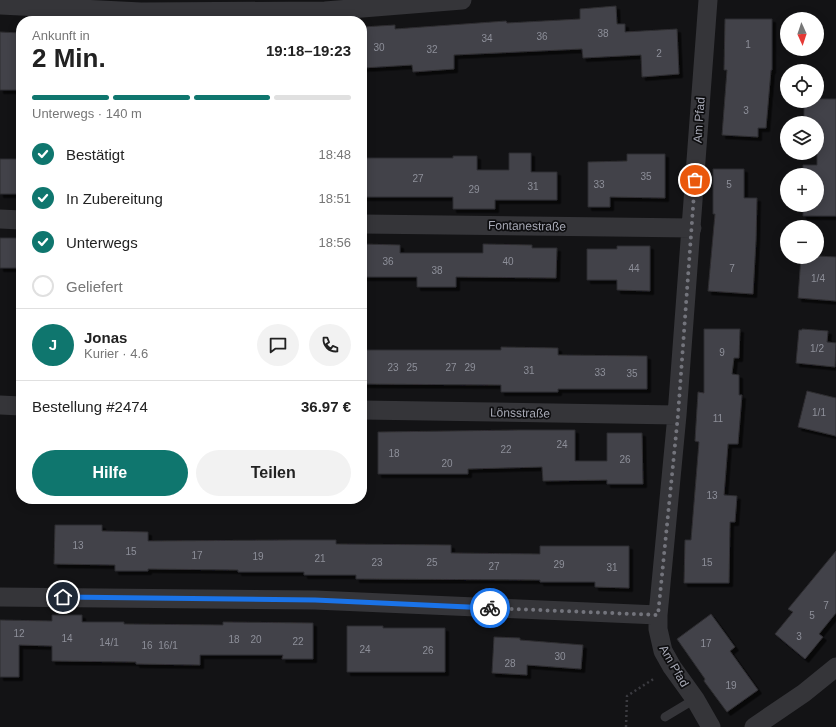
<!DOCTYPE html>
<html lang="de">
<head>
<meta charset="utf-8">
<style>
  :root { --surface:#fff; --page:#f2f2f2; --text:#222; --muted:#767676; --line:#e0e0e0; --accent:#0f766e }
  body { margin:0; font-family:Arial,sans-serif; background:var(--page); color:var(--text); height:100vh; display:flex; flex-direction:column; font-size:15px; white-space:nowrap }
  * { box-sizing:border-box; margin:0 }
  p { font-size:13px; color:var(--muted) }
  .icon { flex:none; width:22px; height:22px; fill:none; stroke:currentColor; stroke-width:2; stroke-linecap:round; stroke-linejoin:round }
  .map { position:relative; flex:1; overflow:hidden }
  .sheet { position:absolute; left:16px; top:16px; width:351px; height:488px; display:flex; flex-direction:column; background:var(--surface); border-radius:16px; box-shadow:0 2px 10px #0003 }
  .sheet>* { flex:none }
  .needle { width:26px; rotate:177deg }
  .buttons { position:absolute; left:780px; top:12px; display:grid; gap:8px }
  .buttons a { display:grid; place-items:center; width:44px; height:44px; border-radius:50%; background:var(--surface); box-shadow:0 2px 10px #0003; font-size:20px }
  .pin { position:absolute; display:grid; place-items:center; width:34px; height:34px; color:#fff; margin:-17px; border:2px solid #fff; border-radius:50%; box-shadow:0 1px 4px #0007 }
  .courier { position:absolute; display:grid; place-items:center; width:40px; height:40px; margin:-20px; border:3px solid #1a73e8; border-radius:50%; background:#fff; color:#222; box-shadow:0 1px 5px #0007 }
  .summary em { font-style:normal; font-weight:700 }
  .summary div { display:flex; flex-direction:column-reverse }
  .summary { display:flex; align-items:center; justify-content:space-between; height:68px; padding:0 16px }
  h1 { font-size:26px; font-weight:700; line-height:30px }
  .bar { display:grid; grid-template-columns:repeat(4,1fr); gap:6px 4px; align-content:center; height:48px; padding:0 16px }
  .bar i { height:5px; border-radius:3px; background:var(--line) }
  .bar .active { background:var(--accent) }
  .bar p { grid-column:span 4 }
  .line { display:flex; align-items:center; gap:10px; padding:0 16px; border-top:1px solid var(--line) }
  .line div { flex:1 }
  .round { display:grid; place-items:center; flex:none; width:42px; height:42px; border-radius:21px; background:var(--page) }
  ol { padding:0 16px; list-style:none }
  li { display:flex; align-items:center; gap:12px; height:44px }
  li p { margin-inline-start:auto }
  li .icon { padding:4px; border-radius:50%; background:var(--accent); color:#fff; stroke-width:4 }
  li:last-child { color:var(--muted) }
  li i { width:22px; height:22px; border:2px solid var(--line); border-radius:50% }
  .primary-button { display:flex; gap:8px; margin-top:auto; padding:8px 16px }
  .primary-button a { flex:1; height:46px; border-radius:24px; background:var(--accent); color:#fff; font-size:16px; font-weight:700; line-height:46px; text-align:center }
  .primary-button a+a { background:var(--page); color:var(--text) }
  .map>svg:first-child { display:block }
  .building { fill:#434348; stroke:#2e2d31; filter:url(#shadow) }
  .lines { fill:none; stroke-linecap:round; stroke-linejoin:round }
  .path { stroke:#3b3b40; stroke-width:2.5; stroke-dasharray:2 3; stroke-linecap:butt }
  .lane { stroke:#353539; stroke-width:9 }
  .street { stroke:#353539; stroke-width:19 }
  .done { stroke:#73747c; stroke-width:4; stroke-dasharray:0 7.2 }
  .route { stroke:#1a73e8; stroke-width:5 }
  .labels { text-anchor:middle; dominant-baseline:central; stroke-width:3.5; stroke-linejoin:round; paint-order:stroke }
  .number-label { font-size:10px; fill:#8d8f99 }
  .street-label { font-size:12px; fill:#a6a8b4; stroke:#0e0e10 }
</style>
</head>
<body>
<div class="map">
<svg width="836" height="727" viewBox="0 0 836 727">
  <defs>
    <filter id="shadow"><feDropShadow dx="3.5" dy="3.5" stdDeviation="0" flood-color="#0009"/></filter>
  </defs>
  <rect width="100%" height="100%" fill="#131315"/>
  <!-- building -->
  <path class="building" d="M616,6L617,24H625V32L677,29L679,74L642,77L641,55L583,58L582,49L454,55V69L413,72L412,65L362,68V27L395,25V29L506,21L507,23L580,19V9Z
    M725,19H772V70H771L766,128H758V137L722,135L727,70H724Z
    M0,32L21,33L18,90H0Z
    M817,99H836V216H803V205H817V175H803V165H817V123H804V101H817Z
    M509,153H531V172H557V200H495V209H453V197H362V158H453V156H477V170H509Z
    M627,154H665V198L610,197V207H588V162L627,161Z
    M0,159H21V194H0Z
    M713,169H744V198H757L756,240L753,294L708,291L715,214H713Z
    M0,238H21V268H0Z
    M362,244L400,245V253H483V244L532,245V248H557L556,278L456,277V287H417V277H362Z
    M617,246H650V291L617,290V280H587V249H617Z
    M817,256L836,257V301L798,298L801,257H817Z
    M704,329H740L739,358H734L732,374L739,375V395H742L738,444H728L724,495L737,496L735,522H730L729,583H684L685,540H691L699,442L695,441L698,392L704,393Z
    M802,329L828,331L827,342L836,343L835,367L796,363L799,330H802Z
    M501,347L558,348V355L647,356V389H558V392H501V385L362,384V350H501Z
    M807,391L836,398V436L798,427Z
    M520,430H575V461H607V433H642L643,484H607V480L543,481L542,467L468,469V474H378V432Z
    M55,525H102V531L148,532V541L294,540H336V544L451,545V553L540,554V546H629V588L595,587V582H540V580L356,579V575H304V572H238V570L148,569V571H115V565L54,564Z
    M836,551V613L819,634L823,637L805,659L775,634L793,612L788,609Z
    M711,614L735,647L730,651L758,690L727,712L704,681L705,679L677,639Z
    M52,615H82V622H124V624L223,625V622L313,623V659H282L283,655H200V665L136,664V662L52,661V646L19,645V677H0V620L52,621Z
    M347,626H383V628H445V672H347Z
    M494,637L520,638V640L583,645L581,669L527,665V675L492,673Z"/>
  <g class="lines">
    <!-- path -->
    <path class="path" d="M626,727L627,696L655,678"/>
    <!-- lane -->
    <path class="lane" d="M665,717L695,699"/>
    <!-- street -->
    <path class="street" d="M708,0L677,415L658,615V629L663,651L672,667L695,699L711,727
      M0,5L141,12L325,11L462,0
      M0,219L21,220
      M362,224L692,228
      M0,405L21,406
      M362,410L677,415
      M0,597L315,600L658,615
      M754,727L804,693L836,667"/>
  </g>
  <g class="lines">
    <!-- done -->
    <path class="done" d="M490,608L658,615L678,415L695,180"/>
    <!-- route -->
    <path class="route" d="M63,597L315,600L490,608"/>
  </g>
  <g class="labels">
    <!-- number labels -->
    <g class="number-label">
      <text x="603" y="33">38</text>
      <text x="542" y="36">36</text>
      <text x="487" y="38">34</text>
      <text x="748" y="44">1</text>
      <text x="379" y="47">30</text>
      <text x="432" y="49">32</text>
      <text x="659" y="53">2</text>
      <text x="746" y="110">3</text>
      <text x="646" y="176">35</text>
      <text x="418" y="178">27</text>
      <text x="599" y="184">33</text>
      <text x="729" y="184">5</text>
      <text x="533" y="186">31</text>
      <text x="474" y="189">29</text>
      <text x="388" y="261">36</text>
      <text x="508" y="261">40</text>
      <text x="634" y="268">44</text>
      <text x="732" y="268">7</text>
      <text x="437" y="270">38</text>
      <text x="818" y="278">1/4</text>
      <text x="817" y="348">1/2</text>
      <text x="722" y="352">9</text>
      <text x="393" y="367">23</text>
      <text x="412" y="367">25</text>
      <text x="451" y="367">27</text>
      <text x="470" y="367">29</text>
      <text x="529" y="370">31</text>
      <text x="600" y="372">33</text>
      <text x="632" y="373">35</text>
      <text x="819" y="412">1/1</text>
      <text x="718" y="418">11</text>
      <text x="562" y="444">24</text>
      <text x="506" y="449">22</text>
      <text x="394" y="453">18</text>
      <text x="625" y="459">26</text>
      <text x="447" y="463">20</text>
      <text x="712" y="495">13</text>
      <text x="78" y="545">13</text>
      <text x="131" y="551">15</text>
      <text x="197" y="555">17</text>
      <text x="258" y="556">19</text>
      <text x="320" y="558">21</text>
      <text x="377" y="562">23</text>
      <text x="432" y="562">25</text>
      <text x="707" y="562">15</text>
      <text x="559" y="564">29</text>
      <text x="494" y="566">27</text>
      <text x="612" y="567">31</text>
      <text x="826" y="605">7</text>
      <text x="812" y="615">5</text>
      <text x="19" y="633">12</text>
      <text x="799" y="636">3</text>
      <text x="67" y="638">14</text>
      <text x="234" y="639">18</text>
      <text x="256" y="639">20</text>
      <text x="298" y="641">22</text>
      <text x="109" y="642">14/1</text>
      <text x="706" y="643">17</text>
      <text x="147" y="645">16</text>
      <text x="168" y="645">16/1</text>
      <text x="365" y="649">24</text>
      <text x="428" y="650">26</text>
      <text x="560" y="656">30</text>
      <text x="510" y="663">28</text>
      <text x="731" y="685">19</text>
    </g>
    <!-- street labels -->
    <g class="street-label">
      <text transform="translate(699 120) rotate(-86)">Am Pfad</text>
      <text transform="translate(527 226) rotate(1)">Fontanestraße</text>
      <text transform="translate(520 413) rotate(1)">Lönsstraße</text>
      <text transform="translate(674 666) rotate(60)">Am Pfad</text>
    </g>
  </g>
</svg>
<div class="buttons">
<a><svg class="needle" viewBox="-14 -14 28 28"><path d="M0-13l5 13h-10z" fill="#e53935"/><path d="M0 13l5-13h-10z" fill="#767676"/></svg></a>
<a><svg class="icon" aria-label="locate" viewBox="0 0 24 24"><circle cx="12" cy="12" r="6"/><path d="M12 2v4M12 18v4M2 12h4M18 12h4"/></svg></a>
<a><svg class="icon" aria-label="layers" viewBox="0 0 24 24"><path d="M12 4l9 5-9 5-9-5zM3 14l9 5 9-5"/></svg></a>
<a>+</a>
<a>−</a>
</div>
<div class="pin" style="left:695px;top:180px;background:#ea580c"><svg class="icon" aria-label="bag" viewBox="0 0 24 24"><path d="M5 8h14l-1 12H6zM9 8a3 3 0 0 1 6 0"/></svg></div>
<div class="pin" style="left:63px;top:597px;background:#1f2937"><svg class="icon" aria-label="home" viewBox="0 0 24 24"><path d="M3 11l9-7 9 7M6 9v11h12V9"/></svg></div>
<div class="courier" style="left:490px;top:608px"><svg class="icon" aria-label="bike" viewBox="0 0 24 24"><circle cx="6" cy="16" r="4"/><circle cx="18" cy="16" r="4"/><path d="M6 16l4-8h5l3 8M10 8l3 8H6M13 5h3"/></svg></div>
<section class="sheet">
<div class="summary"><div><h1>2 Min.</h1><p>Ankunft in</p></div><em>19:18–19:23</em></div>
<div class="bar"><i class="active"></i><i class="active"></i><i class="active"></i><i></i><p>Unterwegs · 140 m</p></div>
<ol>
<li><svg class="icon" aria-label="check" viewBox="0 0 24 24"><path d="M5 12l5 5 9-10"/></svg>Bestätigt<p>18:48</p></li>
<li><svg class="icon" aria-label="check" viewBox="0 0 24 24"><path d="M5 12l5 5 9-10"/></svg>In Zubereitung<p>18:51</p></li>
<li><svg class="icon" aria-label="check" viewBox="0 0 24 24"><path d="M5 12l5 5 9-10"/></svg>Unterwegs<p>18:56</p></li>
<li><i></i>Geliefert</li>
</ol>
<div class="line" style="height:72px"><b class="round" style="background:var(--accent);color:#fff">J</b><div><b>Jonas</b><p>Kurier · 4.6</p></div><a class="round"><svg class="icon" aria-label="chat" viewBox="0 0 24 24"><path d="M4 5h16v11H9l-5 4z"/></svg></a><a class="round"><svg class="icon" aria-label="phone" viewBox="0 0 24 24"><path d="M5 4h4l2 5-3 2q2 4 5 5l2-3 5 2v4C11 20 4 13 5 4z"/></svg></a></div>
<div class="line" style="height:52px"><div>Bestellung #2474</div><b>36.97 €</b></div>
<div class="primary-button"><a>Hilfe</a><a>Teilen</a></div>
</section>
</div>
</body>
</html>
